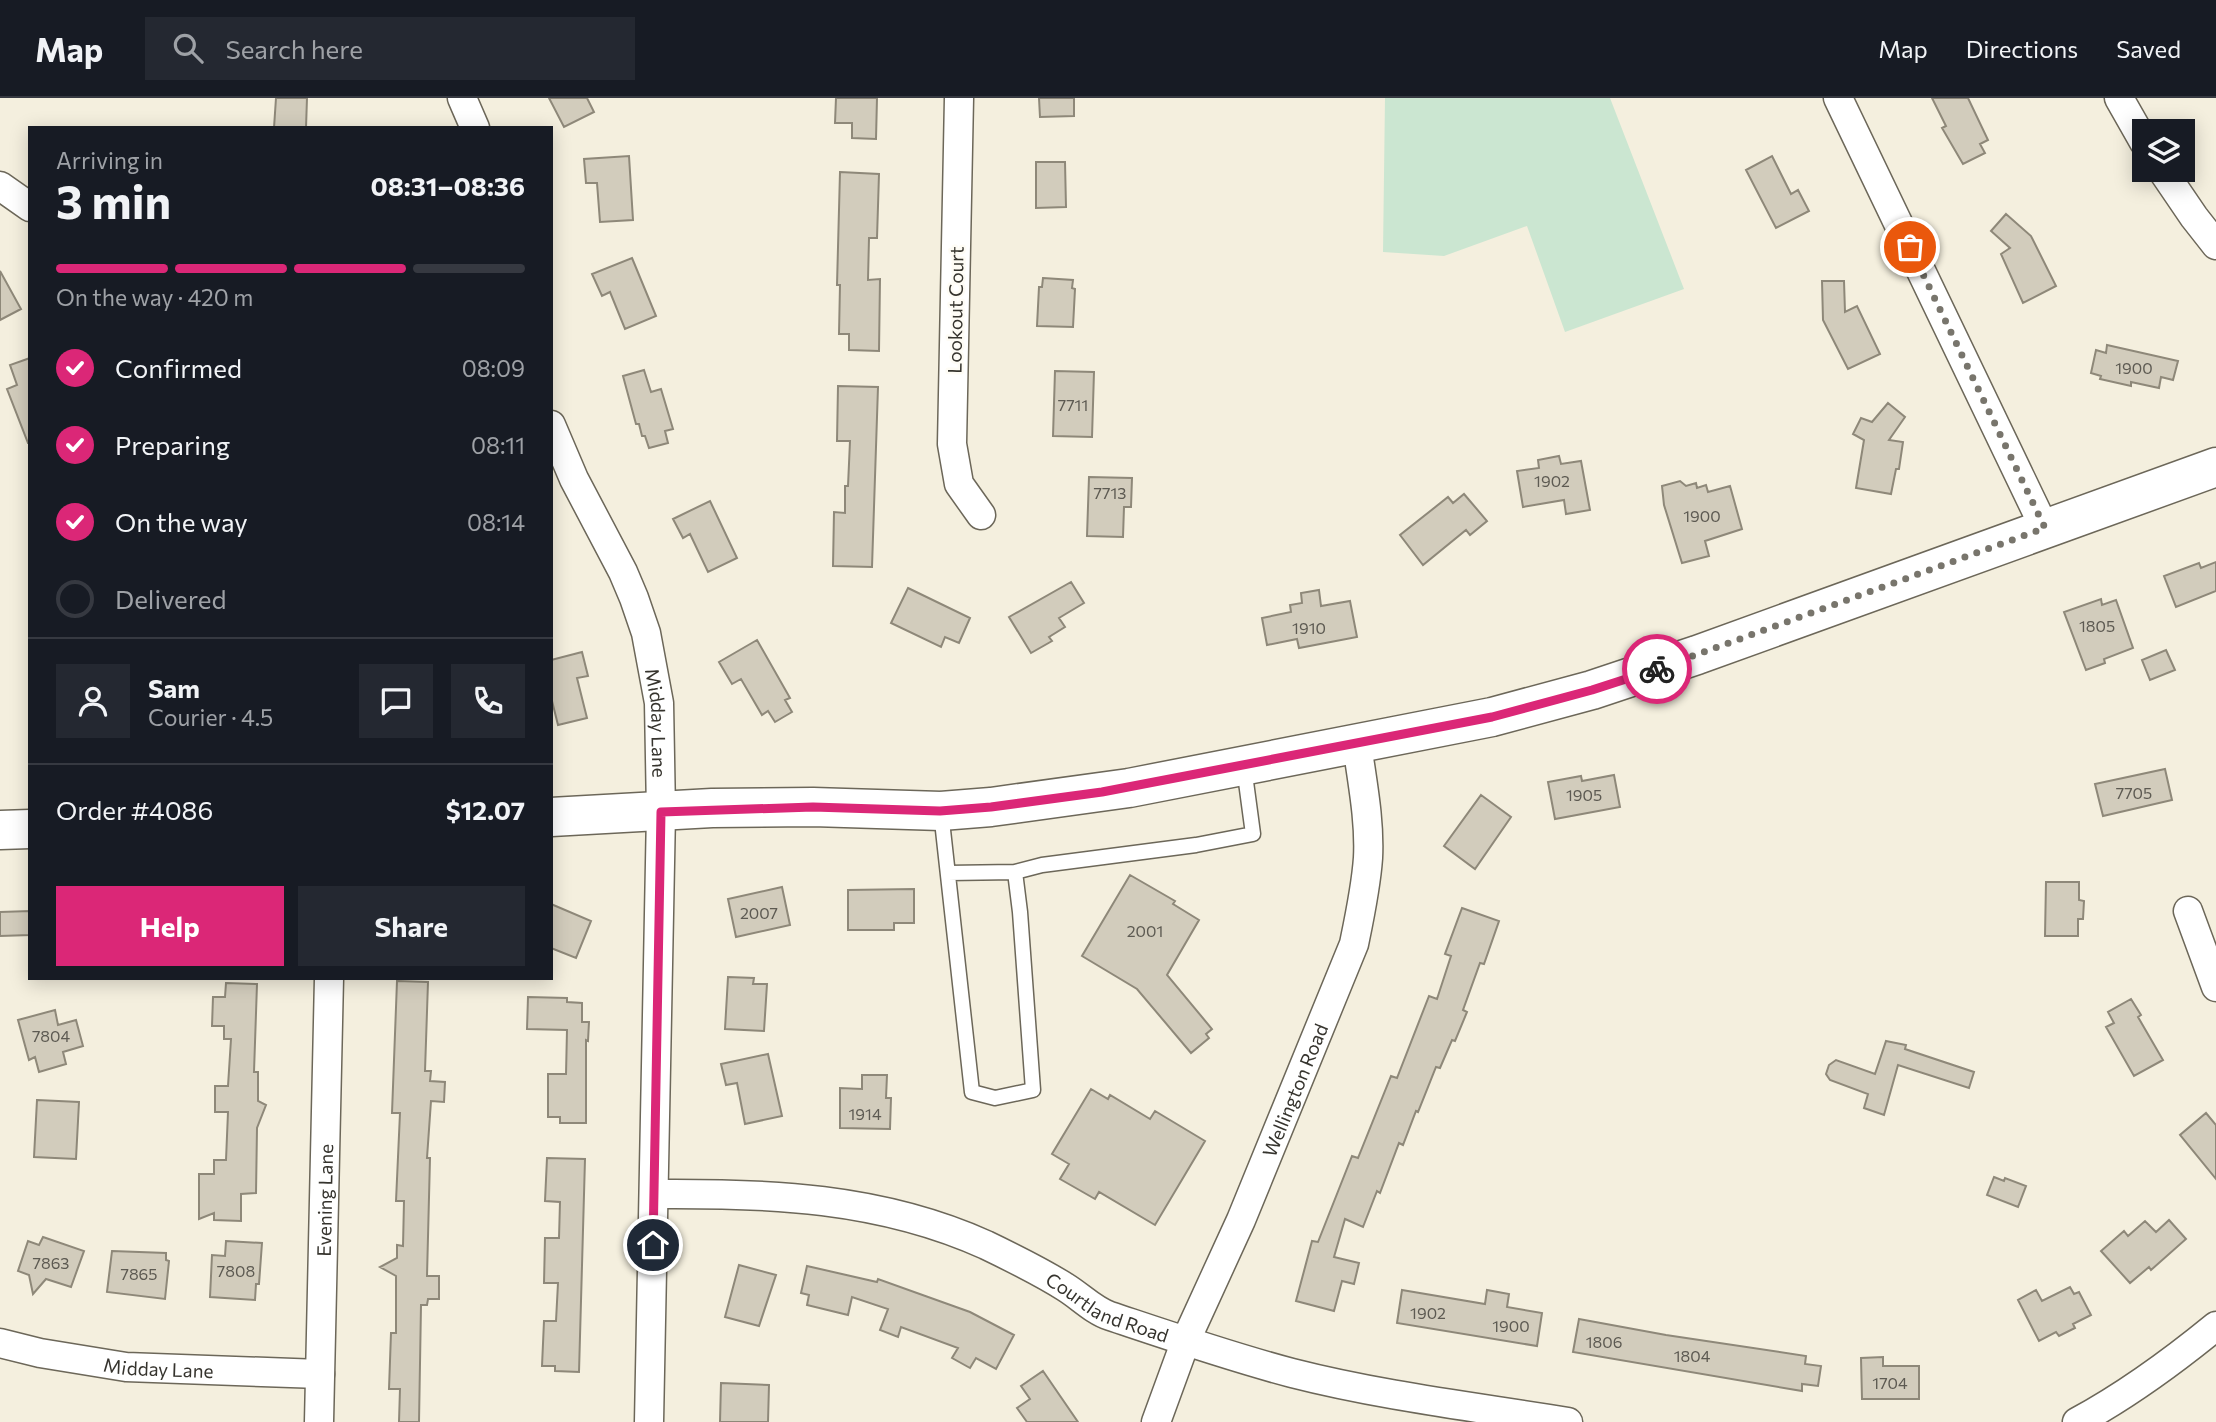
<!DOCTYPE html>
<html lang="en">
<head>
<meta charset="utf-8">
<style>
  :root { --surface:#171b24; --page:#242831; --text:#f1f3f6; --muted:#9ea1a6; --line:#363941; --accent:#db2777 }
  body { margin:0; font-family:Commissioner,sans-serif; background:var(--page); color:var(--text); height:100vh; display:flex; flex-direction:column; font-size:26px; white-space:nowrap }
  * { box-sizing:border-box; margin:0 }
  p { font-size:23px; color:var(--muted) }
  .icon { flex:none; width:38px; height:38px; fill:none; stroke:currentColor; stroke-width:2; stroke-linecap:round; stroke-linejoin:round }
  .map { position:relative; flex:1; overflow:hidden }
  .drawer { position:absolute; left:28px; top:28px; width:525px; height:854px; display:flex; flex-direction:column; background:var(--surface); border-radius:0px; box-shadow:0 4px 18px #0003 }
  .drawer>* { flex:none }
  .controls { position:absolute; left:2132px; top:21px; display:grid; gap:14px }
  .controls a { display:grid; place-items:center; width:63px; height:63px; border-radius:0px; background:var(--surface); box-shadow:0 4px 18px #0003; font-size:35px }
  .pin { position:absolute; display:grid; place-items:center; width:60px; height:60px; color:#fff; margin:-30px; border:4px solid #fff; border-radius:50%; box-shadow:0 2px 7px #0007 }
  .courier { position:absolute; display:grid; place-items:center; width:70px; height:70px; margin:-35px; border:5px solid #db2777; border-radius:50%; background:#fff; color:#222; box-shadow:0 2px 9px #0007 }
  .headline em { font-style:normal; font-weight:700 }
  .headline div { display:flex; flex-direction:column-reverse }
  .headline { display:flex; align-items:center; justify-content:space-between; height:119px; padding:0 28px }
  h1 { font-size:46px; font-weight:700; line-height:52px }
  .bar { display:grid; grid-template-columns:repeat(4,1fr); gap:10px 7px; align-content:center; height:84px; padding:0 28px }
  .bar i { height:9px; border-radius:5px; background:var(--line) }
  .bar .on { background:var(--accent) }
  .bar p { grid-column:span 4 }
  .line { display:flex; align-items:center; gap:18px; padding:0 28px; border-top:2px solid var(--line) }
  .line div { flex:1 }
  .round { display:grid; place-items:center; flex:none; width:74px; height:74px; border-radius:0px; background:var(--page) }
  ol { padding:0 28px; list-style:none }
  li { display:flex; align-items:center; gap:21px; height:77px }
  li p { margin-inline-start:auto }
  li .icon { padding:7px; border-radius:50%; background:var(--accent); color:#fff; stroke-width:4 }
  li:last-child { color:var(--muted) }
  li i { width:38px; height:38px; border:4px solid var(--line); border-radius:50% }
  .primary-button { display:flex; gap:14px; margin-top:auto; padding:14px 28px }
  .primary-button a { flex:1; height:80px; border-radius:0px; background:var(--accent); color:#fff; font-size:28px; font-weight:700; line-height:80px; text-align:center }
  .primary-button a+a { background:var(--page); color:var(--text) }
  header { display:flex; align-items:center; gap:42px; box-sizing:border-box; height:98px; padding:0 35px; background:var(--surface); border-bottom:2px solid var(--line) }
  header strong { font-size:33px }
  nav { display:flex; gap:38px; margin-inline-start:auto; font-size:24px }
  .search { width:490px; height:63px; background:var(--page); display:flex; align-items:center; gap:18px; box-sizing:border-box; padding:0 24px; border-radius:0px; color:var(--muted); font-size:26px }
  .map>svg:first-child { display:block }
  .green { fill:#cbe6d1 }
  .building { fill:#d2ccbc; stroke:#8e8879; stroke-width:2 }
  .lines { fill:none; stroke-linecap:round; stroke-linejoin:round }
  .lane-casing { stroke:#6c6759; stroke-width:17 }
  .street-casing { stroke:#6c6759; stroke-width:31 }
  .secondary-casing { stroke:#6c6759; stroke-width:41 }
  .lane { stroke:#fff; stroke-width:14 }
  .street { stroke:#fff; stroke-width:28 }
  .secondary { stroke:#fff; stroke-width:38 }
  .done { stroke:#78756c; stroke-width:7; stroke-dasharray:0 12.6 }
  .route { stroke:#db2777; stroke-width:9 }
  .labels { text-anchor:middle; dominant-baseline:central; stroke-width:5; stroke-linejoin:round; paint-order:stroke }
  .number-label { font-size:16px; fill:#5d5a52 }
  .street-label { font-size:19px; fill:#36342e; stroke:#fefcf5 }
</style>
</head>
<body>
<header>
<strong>Map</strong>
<div class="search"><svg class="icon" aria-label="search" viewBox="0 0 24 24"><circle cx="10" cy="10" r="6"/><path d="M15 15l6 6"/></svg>Search here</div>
<nav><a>Map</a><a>Directions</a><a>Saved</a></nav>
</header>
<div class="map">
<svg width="2216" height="1324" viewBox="0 0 2216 1324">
  <rect width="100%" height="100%" fill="#f4efde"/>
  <!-- green -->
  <path class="green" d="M1385,0H1610L1684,191L1565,234L1527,128L1444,158L1383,154Z"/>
  <!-- building -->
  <path class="building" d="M276,0H307L306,30H274Z
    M549,0H587L594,14L564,29Z
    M836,0H877L876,41L852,40V25H835Z
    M1039,0H1074V18L1040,19Z
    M1932,0H1968L1988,42L1980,46L1985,55L1963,66L1942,30L1946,28Z
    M629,58L633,122L600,124L597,85H586L584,61Z
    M1772,58L1791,96L1798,92L1809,113L1776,130L1746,72Z
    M1036,64H1065L1066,109L1036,110Z
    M840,74L879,76L877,140H869L868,182L880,181L879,253L849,252V236H839L840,187H837Z
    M2006,116L2031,138L2056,188L2023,205L2001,156L2010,150L1991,133Z
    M632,160L656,218L625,231L610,194L602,198L592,176Z
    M0,173L21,211L0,222Z
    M1043,180L1073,182L1072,190L1075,191L1073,229L1037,228L1039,189H1042Z
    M1822,183H1844L1845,214L1857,208L1880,256L1848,271L1823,222Z
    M2107,247L2178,263L2173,282L2161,279L2159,290L2131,284V288L2100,281L2101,278L2091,275L2096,252L2106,255Z
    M30,260V345H28L7,291L17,287L10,267Z
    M644,272L651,294L661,291L673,331L665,333L668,345L649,350L645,338H642L639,326H636L623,278Z
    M1055,273L1094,274L1092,339L1053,338Z
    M838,288L878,289L872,469L833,468L834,414L845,415V388H848L850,343H837Z
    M1888,305L1905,319L1889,342L1903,344L1899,371H1896L1891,396L1856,390L1864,342L1853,336L1861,320L1872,324Z
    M1559,358L1561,366L1581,363L1590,412L1566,416L1564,402L1523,409L1517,373L1539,370L1538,362Z
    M1089,379L1132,380L1131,409H1124L1123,439L1087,438Z
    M1680,383L1686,388L1696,385L1697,390L1706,387L1708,394L1730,388L1742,431L1705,443L1709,458L1682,465L1664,407L1662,388Z
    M1464,396L1487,423L1470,437L1466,432L1423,467L1400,437L1448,399L1453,405Z
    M710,403L737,460L708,474L690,436L683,440L673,421Z
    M2216,464V493L2176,509L2164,478L2199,465L2201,470Z
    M1071,484L1084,505L1059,520L1065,529L1049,539L1052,543L1031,555L1009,519Z
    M908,490L970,520L959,545L945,539L941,549L891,525Z
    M1319,492L1321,508L1350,503L1357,539L1299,550L1297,541L1267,547L1262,520L1291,514L1290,507L1302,505L1301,495Z
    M2101,501L2102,507L2116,502L2133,550L2104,561L2105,565L2086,572L2064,514Z
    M757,542L790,600L785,602L792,614L775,624L768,613L762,617L741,581L732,586L719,564Z
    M2166,552L2175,572L2150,582L2142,562Z
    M582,554L588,578L577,580L587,620L558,627L551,599V562Z
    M2165,671L2172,702L2103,718L2095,686Z
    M1614,677L1620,709L1555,721L1548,684L1581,678L1582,683Z
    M1481,697L1511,719L1475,771L1444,748Z
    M1130,777L1175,803L1173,806L1199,822L1167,877L1212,931L1206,936L1209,940L1191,955L1137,891L1082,858Z
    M2046,784H2079V802L2084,803L2083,821H2078V838H2045Z
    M782,789L790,827L736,839L728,801Z
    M914,791V825H894V832H848V792Z
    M551,806L591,823L576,860L551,850Z
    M1462,810L1499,823L1484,866L1480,865L1463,912L1467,914L1455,943L1452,942L1440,970L1436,969L1418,1014L1416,1013L1403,1047L1399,1045L1380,1095L1377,1093L1363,1129L1345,1121L1334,1159L1359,1165L1354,1186L1342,1183L1334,1213L1296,1203L1312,1143L1318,1144L1352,1058L1358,1060L1391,978L1397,980L1429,898L1437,901L1451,858L1445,856Z
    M30,813V837L0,838V814Z
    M728,879L754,880L753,886H767L764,933L725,931Z
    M397,883L428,884L425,973H431L430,983L445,984L444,1004L431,1003L427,1060H430L427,1178H439V1201H428L427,1207H421L419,1324H399L400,1291H389L391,1235H396V1178L380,1169L397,1160V1147L403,1148L404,1103H396L400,1015H392Z
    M226,885L257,886L254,974H258V1003L266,1007L257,1030L256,1095L241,1096V1123L214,1122V1115L199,1121V1076H214V1062H226L228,1014H215V988H228L231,941H224V928H212L213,899H225Z
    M528,899L567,900V904L582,905V924H589L588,943L586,942V1025H560V1019H548V976H566L567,932L527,931Z
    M2131,901L2141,917L2138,919L2163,962L2134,978L2106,929L2114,925L2108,914Z
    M55,912L58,927L76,922L83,948L63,954L66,966L39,974L35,959L29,962L18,922Z
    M1886,943L1906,947L1905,951L1974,974L1969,990L1898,967L1884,1017L1864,1010L1868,996L1830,982L1826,976L1829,967L1836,962L1875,976Z
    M768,956L782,1018L745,1026L737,985L726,987L721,966Z
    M862,977H887L886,1000H891L890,1031L840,1030V990L862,991Z
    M1091,991L1108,1001L1110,997L1150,1021L1155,1013L1205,1043L1155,1127L1099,1094L1095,1101L1060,1081L1069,1066L1052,1056Z
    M37,1002L79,1004L76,1061L34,1059Z
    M2206,1015L2216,1027V1081L2180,1037Z
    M547,1060L585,1061L579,1274L555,1273V1268H542L544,1223H556L558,1185H544L545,1140H559L560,1104L545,1103Z
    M1994,1079L2004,1083L2005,1080L2026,1088L2018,1109L1987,1097Z
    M2169,1122L2186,1141L2151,1172L2149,1169L2130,1185L2101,1153L2124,1133L2128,1138L2145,1123L2156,1134Z
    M43,1139L84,1153L71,1189L46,1181L33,1196L29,1177L18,1173L28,1143L39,1147Z
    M226,1143L262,1145L259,1186H256L255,1202L210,1199L212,1157L225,1158Z
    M112,1153L166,1155V1162L169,1163L165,1201L107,1194Z
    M739,1167L776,1177L759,1228L725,1219Z
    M807,1168L877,1184L878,1181L970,1214L1014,1237L996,1271L976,1260L970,1270L952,1260L958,1250L901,1229L898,1239L880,1232L888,1211L852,1199L848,1217L807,1207L809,1197L801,1195Z
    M2070,1189L2074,1196L2079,1194L2091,1217L2073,1226L2075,1230L2059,1238L2056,1234L2039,1243L2018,1202L2036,1192L2042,1203Z
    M1402,1192L1485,1206L1487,1192L1509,1196L1507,1209L1542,1215L1537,1248L1397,1225Z
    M1579,1221L1666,1237L1806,1258L1805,1266L1821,1268L1818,1288L1802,1286V1293L1573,1254Z
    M1883,1259V1268H1919V1301H1862L1861,1260Z
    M1043,1273L1078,1324H1027L1017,1310L1030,1301L1021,1288Z
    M721,1285L769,1287L768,1324H720Z"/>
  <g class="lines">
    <defs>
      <path id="lane" d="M941,714L972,994L995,1000L1033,992L1020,814L1015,774L1042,767L1196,747L1253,736L1244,669
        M948,775L1015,774"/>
      <g id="street">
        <path d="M462,0L475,30"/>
        <path d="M959,0L952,346L959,386L981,417"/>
        <path d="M1838,0L2045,431"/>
        <path d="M2119,0L2144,44"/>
        <path d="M2162,72L2194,119L2216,147"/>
        <path d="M0,88L30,109"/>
        <path id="s1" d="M551,327L574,381L623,474L634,500L646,535L659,605L661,714L649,1324"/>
        <path d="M2188,813L2216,889"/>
        <path id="s2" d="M654,1096C768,1095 880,1099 986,1147C1013,1160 1040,1173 1065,1189C1080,1198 1094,1213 1110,1218C1170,1238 1231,1259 1292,1275C1382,1298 1476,1309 1568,1324"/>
        <path id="s3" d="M0,1245L40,1255L126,1269L320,1276"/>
        <path id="s4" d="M319,1324L329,880"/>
        <path id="s5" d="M1156,1324L1186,1242L1241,1122L1354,846C1360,817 1366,789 1368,760C1370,722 1362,683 1357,646"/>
        <path d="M2077,1324C2127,1297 2172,1264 2216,1228"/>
      </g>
      <path id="secondary" d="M551,719L712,710L813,709L941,713L991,709L1129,690L1492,619L1592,592L1697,557L2216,369
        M0,732L30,731"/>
    </defs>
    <!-- lane casing -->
    <use href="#lane" class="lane-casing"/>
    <!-- street casing -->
    <use href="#street" class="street-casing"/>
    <!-- secondary casing -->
    <use href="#secondary" class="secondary-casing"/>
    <!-- lane -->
    <use href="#lane" class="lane"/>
    <!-- street -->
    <use href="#street" class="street"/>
    <!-- secondary -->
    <use href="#secondary" class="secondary"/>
  </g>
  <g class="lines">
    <!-- done -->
    <path class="done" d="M1657,571L2045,430L1910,149"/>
    <!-- route -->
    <path class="route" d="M653,1147L661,714L813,709L940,713L991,709L1102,694L1492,619L1592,592L1657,571"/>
  </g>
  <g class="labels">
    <!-- number labels -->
    <g class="number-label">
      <text x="2134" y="269">1900</text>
      <text x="1073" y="306">7711</text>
      <text x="1552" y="382">1902</text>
      <text x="1110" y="394">7713</text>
      <text x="1702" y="417">1900</text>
      <text x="2097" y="527">1805</text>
      <text x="1309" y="529">1910</text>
      <text x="2134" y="694">7705</text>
      <text x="1584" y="696">1905</text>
      <text x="759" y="814">2007</text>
      <text x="1145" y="832">2001</text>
      <text x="51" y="937">7804</text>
      <text x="865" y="1015">1914</text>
      <text x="51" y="1164">7863</text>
      <text x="236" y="1172">7808</text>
      <text x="139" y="1175">7865</text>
      <text x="1428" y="1214">1902</text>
      <text x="1511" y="1227">1900</text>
      <text x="1604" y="1243">1806</text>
      <text x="1692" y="1257">1804</text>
      <text x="1890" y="1284">1704</text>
    </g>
    <!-- street labels -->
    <g class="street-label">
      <text transform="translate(955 212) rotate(-89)">Lookout Court</text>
      <text stroke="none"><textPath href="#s1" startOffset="320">Midday Lane</textPath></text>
      <text stroke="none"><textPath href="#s5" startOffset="360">Wellington Road</textPath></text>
      <text stroke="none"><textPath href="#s4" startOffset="222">Evening Lane</textPath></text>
      <text stroke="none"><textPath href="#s2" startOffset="476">Courtland Road</textPath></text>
      <text stroke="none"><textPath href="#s3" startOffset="161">Midday Lane</textPath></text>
    </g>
  </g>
</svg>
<div class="controls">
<a><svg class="icon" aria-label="layers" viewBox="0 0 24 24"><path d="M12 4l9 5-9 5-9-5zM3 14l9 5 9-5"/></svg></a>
</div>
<div class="pin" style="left:1910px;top:149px;background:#ea580c"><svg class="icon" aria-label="bag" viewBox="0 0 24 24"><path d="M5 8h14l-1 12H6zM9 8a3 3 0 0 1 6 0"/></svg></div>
<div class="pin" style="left:653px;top:1147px;background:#1f2937"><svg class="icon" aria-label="home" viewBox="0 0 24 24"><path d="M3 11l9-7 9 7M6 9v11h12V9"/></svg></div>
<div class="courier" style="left:1657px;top:571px"><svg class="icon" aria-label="bike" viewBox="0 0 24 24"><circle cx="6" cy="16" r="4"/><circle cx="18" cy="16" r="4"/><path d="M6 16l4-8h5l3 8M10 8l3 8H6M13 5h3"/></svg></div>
<section class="drawer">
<div class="headline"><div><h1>3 min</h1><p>Arriving in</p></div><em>08:31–08:36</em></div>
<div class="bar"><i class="on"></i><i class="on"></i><i class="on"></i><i></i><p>On the way · 420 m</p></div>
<ol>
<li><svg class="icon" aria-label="check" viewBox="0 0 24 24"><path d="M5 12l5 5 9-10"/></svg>Confirmed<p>08:09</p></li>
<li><svg class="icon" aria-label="check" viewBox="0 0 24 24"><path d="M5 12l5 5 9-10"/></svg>Preparing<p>08:11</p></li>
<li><svg class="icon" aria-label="check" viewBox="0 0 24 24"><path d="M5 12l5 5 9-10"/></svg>On the way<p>08:14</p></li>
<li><i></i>Delivered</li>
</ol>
<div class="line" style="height:126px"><a class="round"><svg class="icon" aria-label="person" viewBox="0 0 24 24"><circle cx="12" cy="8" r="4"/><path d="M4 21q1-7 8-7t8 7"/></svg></a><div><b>Sam</b><p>Courier · 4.5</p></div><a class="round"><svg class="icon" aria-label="chat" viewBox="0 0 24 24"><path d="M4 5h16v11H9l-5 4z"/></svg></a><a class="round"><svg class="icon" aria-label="phone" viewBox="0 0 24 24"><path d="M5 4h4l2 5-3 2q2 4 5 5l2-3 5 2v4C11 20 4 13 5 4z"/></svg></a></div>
<div class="line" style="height:91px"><div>Order #4086</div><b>$12.07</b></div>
<div class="primary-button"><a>Help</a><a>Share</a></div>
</section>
</div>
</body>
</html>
